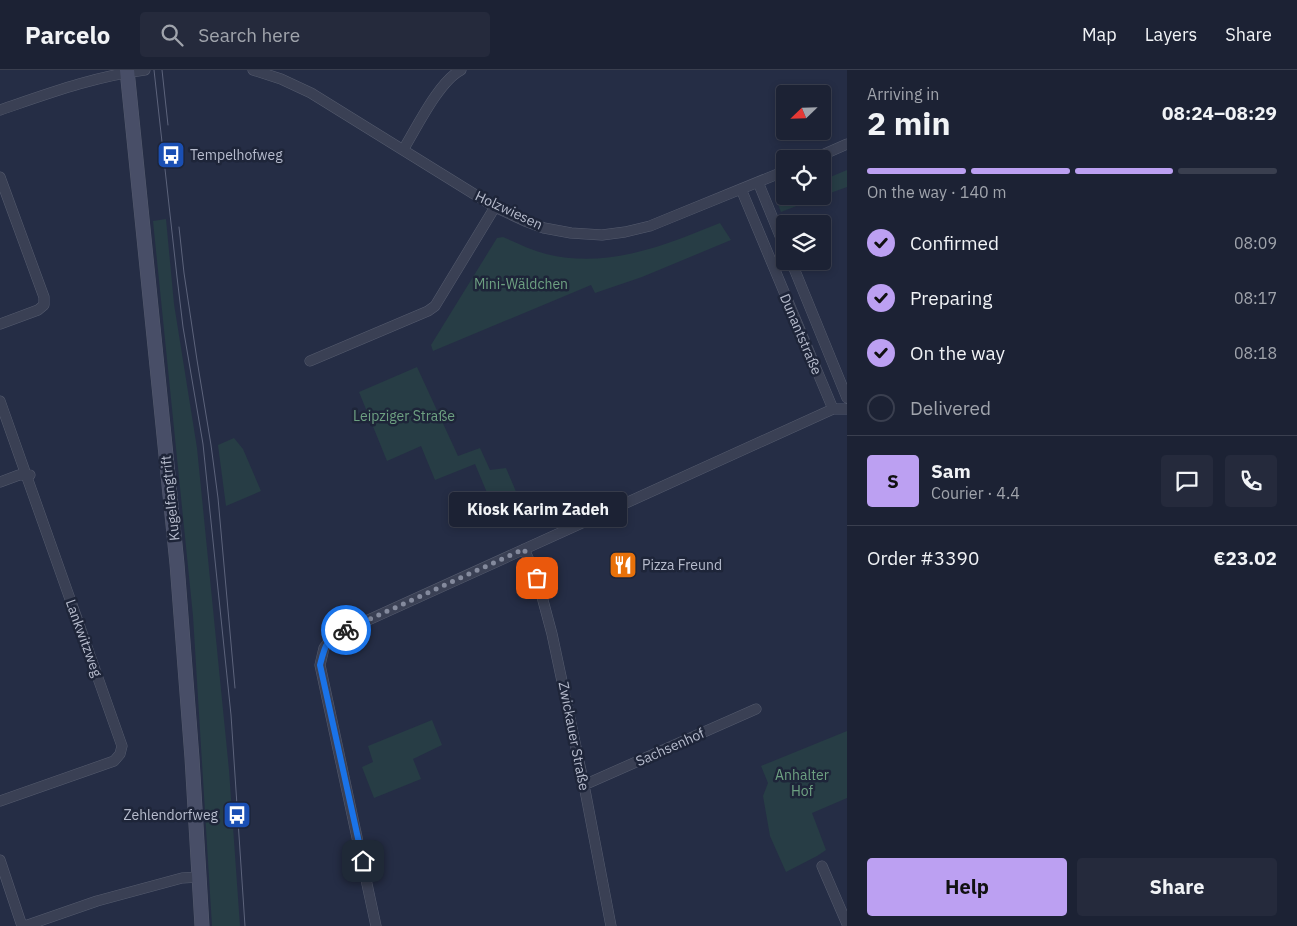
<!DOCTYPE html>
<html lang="en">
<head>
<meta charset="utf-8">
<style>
  :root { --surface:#1c2234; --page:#252a3c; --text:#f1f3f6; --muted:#a0a4ac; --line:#3a3f4f; --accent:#bca0f2 }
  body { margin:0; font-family:"IBM Plex Sans",sans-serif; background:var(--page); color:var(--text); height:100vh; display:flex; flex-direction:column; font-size:19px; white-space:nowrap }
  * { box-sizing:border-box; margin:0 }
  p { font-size:16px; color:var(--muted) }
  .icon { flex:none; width:28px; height:28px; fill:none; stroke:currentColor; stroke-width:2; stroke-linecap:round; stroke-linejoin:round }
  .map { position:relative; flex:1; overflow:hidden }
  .panel { display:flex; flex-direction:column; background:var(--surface); width:450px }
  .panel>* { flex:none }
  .needle { width:32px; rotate:247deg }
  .controls { position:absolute; left:776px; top:15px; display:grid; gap:10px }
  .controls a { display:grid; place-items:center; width:55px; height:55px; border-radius:5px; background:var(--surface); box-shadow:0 2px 8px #0003,0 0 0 1px var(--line); font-size:25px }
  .pin { position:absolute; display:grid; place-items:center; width:42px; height:42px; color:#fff; margin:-21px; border-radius:10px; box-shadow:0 2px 8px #0006 }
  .courier { position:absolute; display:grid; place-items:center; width:50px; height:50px; margin:-25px; border:4px solid #1a73e8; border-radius:50%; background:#fff; color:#222; box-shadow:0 1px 6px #0007 }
  .bubble { position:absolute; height:35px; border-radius:5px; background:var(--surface); box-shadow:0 2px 8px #0003,0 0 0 1px var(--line); font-size:16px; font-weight:800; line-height:35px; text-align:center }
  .overview em { font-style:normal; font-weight:800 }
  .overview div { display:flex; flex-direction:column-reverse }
  .overview { display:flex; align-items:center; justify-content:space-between; height:85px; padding:0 20px }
  h1 { font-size:32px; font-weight:800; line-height:38px }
  .bar { display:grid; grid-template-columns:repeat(4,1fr); gap:8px 5px; align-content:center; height:60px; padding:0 20px }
  .bar i { height:6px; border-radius:4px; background:var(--line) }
  .bar .on { background:var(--accent) }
  .bar p { grid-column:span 4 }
  .line { display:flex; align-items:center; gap:12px; padding:0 20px; border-top:1px solid var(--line) }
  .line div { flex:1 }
  .round { display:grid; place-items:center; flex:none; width:52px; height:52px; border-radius:5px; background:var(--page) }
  ol { padding:0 20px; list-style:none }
  li { display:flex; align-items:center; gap:15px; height:55px }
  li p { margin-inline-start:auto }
  li .icon { padding:5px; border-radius:50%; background:var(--accent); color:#111; stroke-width:4 }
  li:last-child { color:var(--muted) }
  li i { width:28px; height:28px; border:2px solid var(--line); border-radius:50% }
  .action { display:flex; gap:10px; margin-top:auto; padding:10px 20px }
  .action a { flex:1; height:58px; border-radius:5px; background:var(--accent); color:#111; font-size:20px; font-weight:800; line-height:58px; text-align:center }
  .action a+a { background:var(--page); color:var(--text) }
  header { display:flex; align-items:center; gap:30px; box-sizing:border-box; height:70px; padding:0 25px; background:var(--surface); border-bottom:1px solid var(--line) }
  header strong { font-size:24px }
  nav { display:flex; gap:28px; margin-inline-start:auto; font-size:18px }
  .search { width:350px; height:45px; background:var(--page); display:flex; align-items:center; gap:12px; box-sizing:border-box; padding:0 18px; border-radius:5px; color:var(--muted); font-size:19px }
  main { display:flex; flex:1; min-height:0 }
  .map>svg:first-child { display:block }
  .green { fill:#273d45 }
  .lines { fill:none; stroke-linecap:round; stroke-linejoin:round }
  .street-casing { stroke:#555b6e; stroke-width:11 }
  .secondary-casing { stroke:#555b6e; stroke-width:15 }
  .street { stroke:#3a4054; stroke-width:10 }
  .secondary { stroke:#484e67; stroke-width:14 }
  .tram { stroke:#5c637b; stroke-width:1 }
  .done { stroke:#848a9d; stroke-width:5; stroke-dasharray:0 9 }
  .route { stroke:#1a73e8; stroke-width:6 }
  .labels { text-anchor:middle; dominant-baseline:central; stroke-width:5; stroke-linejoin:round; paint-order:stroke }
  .poi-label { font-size:14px; fill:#b7bccd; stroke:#1e2539; text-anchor:start }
  .street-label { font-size:14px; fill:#b7bccd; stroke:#1e2539 }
  .park-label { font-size:14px; fill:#6da081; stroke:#1e2539 }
</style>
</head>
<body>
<header>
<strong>Parcelo</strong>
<div class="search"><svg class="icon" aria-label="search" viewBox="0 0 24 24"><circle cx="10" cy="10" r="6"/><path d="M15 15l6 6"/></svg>Search here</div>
<nav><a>Map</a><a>Layers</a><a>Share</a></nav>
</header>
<main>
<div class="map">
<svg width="847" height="856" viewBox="0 0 847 856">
  <rect width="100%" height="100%" fill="#252d45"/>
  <!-- green -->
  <path class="green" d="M847,100V117L822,126L823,110Z
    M785,126H822L781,142L776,129Z
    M166,149L174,234L197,378L229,700L240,856H212L193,546L153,151Z
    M720,153L731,170L642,207L595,223L591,215L433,281L431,275L497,168L503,167C517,173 531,180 546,184C608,199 663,176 720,153Z
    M417,297L458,386L480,378L490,400L506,398L523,438L498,449L475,394L435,410L421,376L387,391L359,322Z
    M234,368L243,379L261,421L226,436L218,375Z
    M432,650L442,675L413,689L421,709L374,728L362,697L373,692L368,676Z
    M847,661V728L812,743L826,780L817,786L786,802L770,766L763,726L768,713L761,696Z"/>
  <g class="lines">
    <defs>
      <path id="street" d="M253,0L281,9L311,23L495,137L525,151L544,158L571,163L602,165L625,162L650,156L785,101
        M0,40C47,24 95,6 145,0
        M403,80C416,59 439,11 461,0
        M813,89L847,74
        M0,107L44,227V235L38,240L0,254
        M758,112L785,178
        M741,119L833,339
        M791,191L847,328
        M310,291L428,241L435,236L495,137
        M0,331L122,676L120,684L114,691L0,731
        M0,412L19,405H30
        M524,479L537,508L552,564L584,715L611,856
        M584,715L756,639
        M0,790L22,856
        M822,796L847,854
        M25,856L97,831L182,808L199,807
        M376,856L320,595L324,578L333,566L833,339H847"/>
      <path id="secondary" d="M127,0L177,494L192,688L202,856"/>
    </defs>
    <!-- street casing -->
    <use href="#street" class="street-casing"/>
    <!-- secondary casing -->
    <use href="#secondary" class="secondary-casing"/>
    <!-- street -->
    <use href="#street" class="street"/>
    <!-- secondary -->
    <use href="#secondary" class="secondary"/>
    <!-- tram -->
    <path class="tram" d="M154,0L177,207L183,257L203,374L231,645L245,856
      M162,0L168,55
      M179,157L184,203L197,290L211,375L218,428L235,618"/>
  </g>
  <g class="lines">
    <!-- done -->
    <path class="done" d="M346,560L524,479L537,508"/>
    <!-- route -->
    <path class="route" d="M346,560C326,569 325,575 320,595L363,791"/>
  </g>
  <!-- icons -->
  <defs>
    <symbol id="bus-square" viewBox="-11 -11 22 22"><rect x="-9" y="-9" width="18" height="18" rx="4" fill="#1a4fb4" stroke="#1e2539"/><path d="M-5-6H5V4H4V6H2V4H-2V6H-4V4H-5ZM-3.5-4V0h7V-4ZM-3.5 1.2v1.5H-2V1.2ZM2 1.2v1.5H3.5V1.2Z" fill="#fff"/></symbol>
    <symbol id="restaurant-square" viewBox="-11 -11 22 22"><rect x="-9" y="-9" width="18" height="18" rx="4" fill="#e8710a" stroke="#1e2539"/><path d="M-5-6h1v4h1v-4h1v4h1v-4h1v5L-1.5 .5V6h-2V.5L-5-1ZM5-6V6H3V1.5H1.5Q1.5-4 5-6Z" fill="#fff"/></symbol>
  </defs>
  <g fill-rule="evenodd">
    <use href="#bus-square" x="155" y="69" width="32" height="32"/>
    <use href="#restaurant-square" x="607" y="479" width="32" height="32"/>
    <use href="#bus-square" x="221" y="729" width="32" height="32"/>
  </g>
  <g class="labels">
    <!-- poi labels -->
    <g class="poi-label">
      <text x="190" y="85">Tempelhofweg</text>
      <text x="642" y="495">Pizza Freund</text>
      <text x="218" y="745" text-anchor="end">Zehlendorfweg</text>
    </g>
    <!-- street labels -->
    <g class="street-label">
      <text transform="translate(509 140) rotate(25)">Holzwiesen</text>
      <text transform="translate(801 264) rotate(67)">Dunantstraße</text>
      <text transform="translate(170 428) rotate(-96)">Kugelfangtrift</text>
      <text transform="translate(84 568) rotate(70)">Lankwitzweg</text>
      <text transform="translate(574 666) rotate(79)">Zwickauer Straße</text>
      <text transform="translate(670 677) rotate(-24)">Sachsenhof</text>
    </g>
    <!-- park labels -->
    <g class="park-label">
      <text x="521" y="214">Mini-Wäldchen</text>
      <text x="404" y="346">Leipziger Straße</text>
      <text x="802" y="705">Anhalter<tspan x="802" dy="16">Hof</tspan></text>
    </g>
  </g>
</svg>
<div class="controls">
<a><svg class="needle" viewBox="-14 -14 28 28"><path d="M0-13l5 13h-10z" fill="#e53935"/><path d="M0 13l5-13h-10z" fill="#a0a4ac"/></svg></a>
<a><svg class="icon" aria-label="locate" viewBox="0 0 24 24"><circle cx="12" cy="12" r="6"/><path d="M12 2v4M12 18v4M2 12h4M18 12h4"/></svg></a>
<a><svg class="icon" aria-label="layers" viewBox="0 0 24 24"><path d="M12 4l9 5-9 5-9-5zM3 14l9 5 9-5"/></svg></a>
</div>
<div class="pin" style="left:537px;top:508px;background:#ea580c"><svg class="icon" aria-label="bag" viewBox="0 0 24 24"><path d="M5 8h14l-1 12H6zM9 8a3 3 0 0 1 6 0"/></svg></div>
<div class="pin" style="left:363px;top:791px;background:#1f2937"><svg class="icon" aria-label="home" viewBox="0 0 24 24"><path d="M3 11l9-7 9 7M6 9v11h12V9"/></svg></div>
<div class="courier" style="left:346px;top:560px"><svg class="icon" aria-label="bike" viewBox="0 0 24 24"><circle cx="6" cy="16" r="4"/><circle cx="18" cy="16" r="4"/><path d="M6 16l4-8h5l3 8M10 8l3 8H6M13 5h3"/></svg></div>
<div class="bubble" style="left:449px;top:422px;width:178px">Kiosk Karim Zadeh</div>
</div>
<section class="panel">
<div class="overview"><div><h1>2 min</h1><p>Arriving in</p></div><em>08:24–08:29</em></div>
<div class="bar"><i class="on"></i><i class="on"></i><i class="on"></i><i></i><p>On the way · 140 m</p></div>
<ol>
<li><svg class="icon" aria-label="check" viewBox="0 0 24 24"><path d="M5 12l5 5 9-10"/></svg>Confirmed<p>08:09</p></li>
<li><svg class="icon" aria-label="check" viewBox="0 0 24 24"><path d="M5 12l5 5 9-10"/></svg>Preparing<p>08:17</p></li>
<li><svg class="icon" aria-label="check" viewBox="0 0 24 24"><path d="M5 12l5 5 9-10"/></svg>On the way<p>08:18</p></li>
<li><i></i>Delivered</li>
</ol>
<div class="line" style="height:90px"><b class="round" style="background:var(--accent);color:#111">S</b><div><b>Sam</b><p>Courier · 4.4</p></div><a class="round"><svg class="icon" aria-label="chat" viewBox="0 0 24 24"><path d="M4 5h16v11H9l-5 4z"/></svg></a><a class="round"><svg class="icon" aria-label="phone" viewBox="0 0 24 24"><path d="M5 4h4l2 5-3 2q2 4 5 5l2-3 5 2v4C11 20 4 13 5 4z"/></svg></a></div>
<div class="line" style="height:65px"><div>Order #3390</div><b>€23.02</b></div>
<div class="action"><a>Help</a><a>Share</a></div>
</section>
</main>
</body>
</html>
